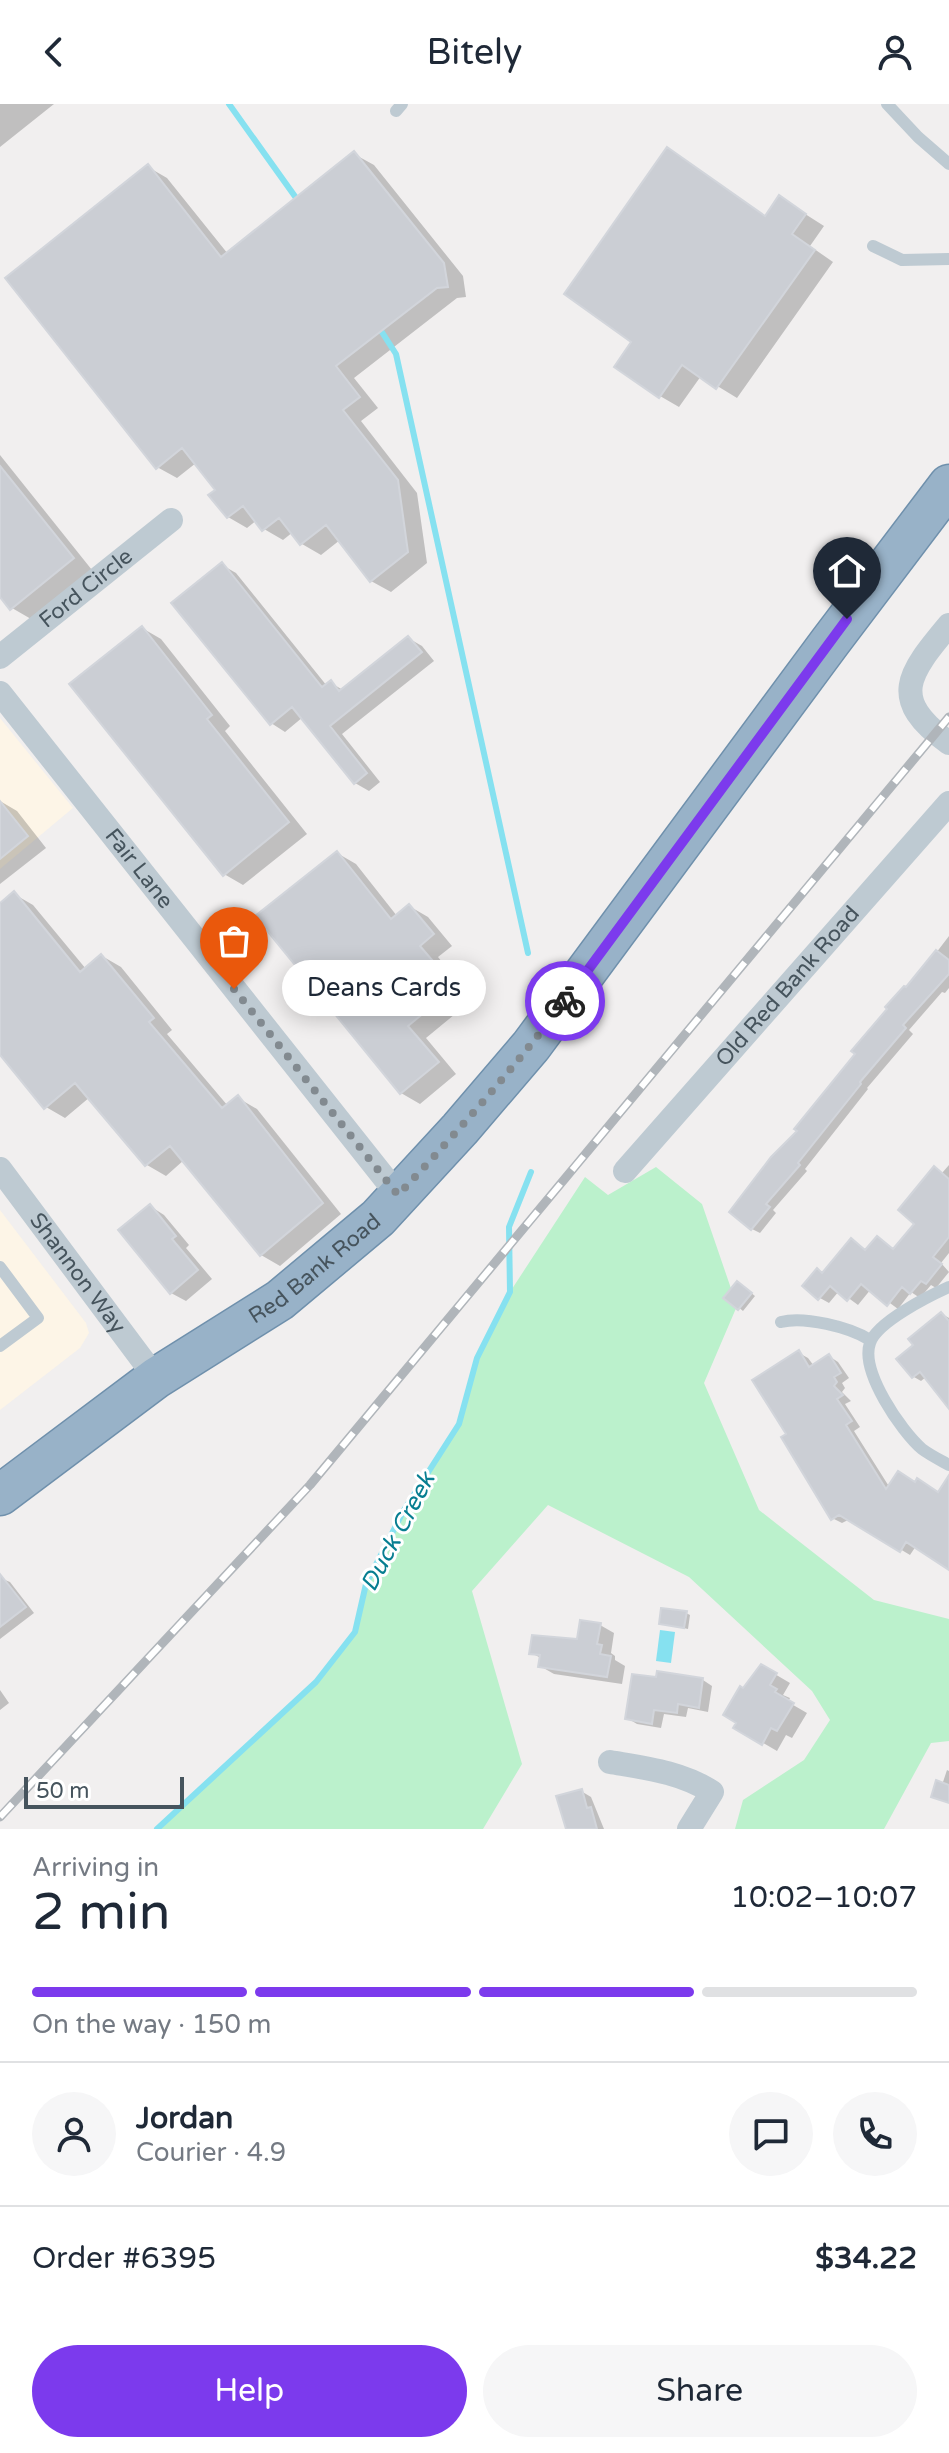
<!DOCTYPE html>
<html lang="en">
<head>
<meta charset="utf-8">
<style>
  :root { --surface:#fff; --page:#f6f6f7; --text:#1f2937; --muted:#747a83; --line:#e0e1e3; --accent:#7c3aed }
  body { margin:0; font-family:"Varela Round",sans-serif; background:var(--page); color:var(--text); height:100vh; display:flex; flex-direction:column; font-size:30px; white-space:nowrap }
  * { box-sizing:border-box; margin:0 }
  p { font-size:26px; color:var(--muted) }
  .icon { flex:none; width:44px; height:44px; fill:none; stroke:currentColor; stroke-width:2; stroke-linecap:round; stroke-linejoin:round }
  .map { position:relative; height:1725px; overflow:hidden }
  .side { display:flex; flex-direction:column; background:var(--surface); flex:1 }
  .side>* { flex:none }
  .scale { position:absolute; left:24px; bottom:20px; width:160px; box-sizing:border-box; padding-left:8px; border:4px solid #46545d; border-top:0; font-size:22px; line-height:28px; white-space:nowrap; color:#46545d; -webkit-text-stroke:6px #fff; paint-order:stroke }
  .pin { position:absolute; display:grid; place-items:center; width:68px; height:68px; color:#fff; margin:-82px -34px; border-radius:50% 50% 50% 0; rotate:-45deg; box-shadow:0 0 8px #0007 }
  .pin .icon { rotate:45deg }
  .courier { position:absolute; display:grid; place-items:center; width:80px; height:80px; margin:-40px; border:6px solid #7c3aed; border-radius:50%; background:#fff; color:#222; box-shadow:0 2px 10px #0007 }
  .bubble { position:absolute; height:56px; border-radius:28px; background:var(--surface); box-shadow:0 4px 20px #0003; font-size:26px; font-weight:600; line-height:56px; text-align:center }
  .summary em { font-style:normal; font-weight:600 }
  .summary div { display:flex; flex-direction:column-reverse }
  .summary { display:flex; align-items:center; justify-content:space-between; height:136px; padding:0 32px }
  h1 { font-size:52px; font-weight:600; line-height:60px }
  .bar { display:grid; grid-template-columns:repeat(4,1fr); gap:12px 8px; align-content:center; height:96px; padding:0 32px }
  .bar i { height:10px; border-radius:6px; background:var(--line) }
  .bar .on { background:var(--accent) }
  .bar p { grid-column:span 4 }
  .line { display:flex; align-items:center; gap:20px; padding:0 32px; border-top:2px solid var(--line) }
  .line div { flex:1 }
  .round { display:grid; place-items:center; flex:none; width:84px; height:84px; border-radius:42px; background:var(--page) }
  .action { display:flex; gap:16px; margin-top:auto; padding:16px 32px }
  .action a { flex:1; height:92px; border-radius:48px; background:var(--accent); color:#fff; font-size:32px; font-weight:600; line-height:92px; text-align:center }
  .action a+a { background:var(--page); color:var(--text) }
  header { display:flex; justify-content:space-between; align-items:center; height:104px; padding:0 32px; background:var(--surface); font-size:36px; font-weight:600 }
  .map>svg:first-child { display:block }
  .commercial { fill:#fdf5e7 }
  .green { fill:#bbf1cc }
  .water { fill:#86e1f0 }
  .shadow { fill:#0003 }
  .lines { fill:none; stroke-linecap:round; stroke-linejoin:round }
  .stream { stroke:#86e1f0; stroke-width:6 }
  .building { fill:#cbced4; stroke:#d2d5db; stroke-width:2 }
  .trunk-casing { stroke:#6f90ac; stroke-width:43 }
  .service { stroke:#becad2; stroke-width:12 }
  .minor { stroke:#becad2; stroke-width:24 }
  .trunk { stroke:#98b2c8; stroke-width:40 }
  .rail-casing { stroke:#b0b5ba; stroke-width:9 }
  .rail { stroke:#fff; stroke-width:6; stroke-dasharray:18; stroke-linecap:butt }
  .done { stroke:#828a90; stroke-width:8; stroke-dasharray:0 14.4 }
  .route { stroke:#7c3aed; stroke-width:10 }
  .labels { text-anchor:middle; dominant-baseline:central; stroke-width:6; stroke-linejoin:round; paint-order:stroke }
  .street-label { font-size:22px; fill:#46545d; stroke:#fff }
  .water-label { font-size:24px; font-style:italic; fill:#077e91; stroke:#fff }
</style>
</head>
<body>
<header><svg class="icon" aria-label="back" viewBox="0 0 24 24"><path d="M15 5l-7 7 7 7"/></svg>Bitely<svg class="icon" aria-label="person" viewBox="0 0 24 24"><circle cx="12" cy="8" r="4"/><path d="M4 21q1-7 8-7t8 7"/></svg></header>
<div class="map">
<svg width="949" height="1725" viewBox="0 0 949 1725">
  <rect width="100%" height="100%" fill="#f1efef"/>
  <!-- commercial -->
  <path class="commercial" d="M0,614L73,704L0,765Z
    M0,1106L86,1219L89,1229L80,1244L0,1306Z"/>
  <!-- green -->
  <path class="green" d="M656,1063L702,1100L737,1202L704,1279L759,1406L874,1496L949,1515V1637L931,1639L884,1725H735L743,1696L804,1656L830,1616L812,1587L689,1473L548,1401L472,1487L522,1660L483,1725H157L316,1578L354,1528L366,1480L404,1406L459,1320L477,1254L510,1188L585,1073L608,1091Z"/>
  <!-- water -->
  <path class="water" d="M660,1526L675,1528L671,1559L656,1557Z"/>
  <!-- shadow -->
  <path class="shadow" d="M0,0H54L0,43Z
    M668,45L766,113L780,94L824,122L810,142L833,158L737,294L701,272L679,303L660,292L634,238Z
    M354,50L374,61L463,172L466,193L457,194L354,274L378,304L361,317L417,389L427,459L391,488L371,477L340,436L321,451L302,440L293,428L283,436L264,425L257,416L247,424L228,413L218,386L196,359L177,374L157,363L148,63L167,74L228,150Z
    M0,351L92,466L31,515L12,504L0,490Z
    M222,461L236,469L327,582L331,579L343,586L408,534L422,542L434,557L342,630L380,678L369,687L355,679L303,613L285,628L271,619Z
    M142,524L161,535L230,622L225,627L307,730L243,781L224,770Z
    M0,697L17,707L46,744L0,780Z
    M337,749L356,760L397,812L409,802L428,813L452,842L438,853L456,875L443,886L460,906L426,934L456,970L420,1000L401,989Z
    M14,790L33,801L86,865L102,852L121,863L172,926L167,930L228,1002L238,994L257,1005L341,1110L280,1162L261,1151L184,1056L166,1072L147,1061L90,993L65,1014L46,1003L0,948V799Z
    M949,832V884L945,889L942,888L909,926L913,930L867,984L868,985L805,1065L807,1067L773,1106L776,1109L760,1129L752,1125L800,1027Z
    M949,1061V1149L941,1159L949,1168L936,1184L931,1181L920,1194L911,1188L898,1205L871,1185L858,1201L839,1187L829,1199L820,1194L824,1170L852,1137L867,1147L877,1134L894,1146L917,1119L942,1069Z
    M150,1102L164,1111L189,1141L186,1144L212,1175L186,1197L171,1189Z
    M741,1181L755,1192L743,1207L726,1193Z
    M942,1210L949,1214V1297L926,1273L921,1277L914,1273L916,1241Z
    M799,1249L808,1254L814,1262L829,1252L838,1258L849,1274L842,1279L845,1284L842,1288L851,1297L845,1300L860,1323L854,1327L890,1384L949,1392V1463L916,1442L910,1451L850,1415L842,1419L832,1414L789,1331Z
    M0,1474L10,1478L34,1509L0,1535Z
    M686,1509L690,1511L688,1525L661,1519Z
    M600,1521L614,1529L611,1549L615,1552V1556L625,1562L622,1580L554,1570L540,1562L541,1554L531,1549L578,1537Z
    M761,1562L790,1579L783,1591L790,1594L788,1598L807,1609L792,1634L786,1631L777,1647L736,1623L744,1586Z
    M703,1576L712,1582L708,1608L688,1604L686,1613L664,1610L661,1624L637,1620L627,1614Z
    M0,1586L9,1599L0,1606Z
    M947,1666L949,1667V1698L942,1681Z
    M581,1687L591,1693L604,1725H568Z"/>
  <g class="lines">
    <!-- stream -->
    <path class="stream" d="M229,0L299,98
      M378,222L396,250L528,849
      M157,1725L316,1578L355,1528L366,1480L404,1406L459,1320L477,1254L510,1188L509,1123L531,1068"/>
  </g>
  <!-- building -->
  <path class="building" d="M667,43L765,112L779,91L806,110L792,130L815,146L716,285L682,261L659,294L614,263L631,238L564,190Z
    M354,47L444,159L448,183L437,184L336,262L360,293L343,306L398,376L408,448L370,478L326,421L300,441L279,414L262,427L243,402L227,414L208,391L215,386L182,344L156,365L5,174L148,60L221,153Z
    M0,362L74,454L10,506L0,493Z
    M222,458L322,583L331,576L339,587L408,532L422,548L330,622L367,669L354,680L292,603L270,621L171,499Z
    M142,522L212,611L207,615L289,718L223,772L69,580Z
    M0,697L28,732L0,755Z
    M337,747L391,815L409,800L434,830L420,842L438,863L425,874L442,894L408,922L439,958L400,990L255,812Z
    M14,787L80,868L101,850L154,914L149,918L222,1004L238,991L323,1099L260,1152L170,1042L145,1062L75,979L44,1005L0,951V799Z
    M936,846L949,856V870L903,921L906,924L860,978L861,980L798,1059L800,1061L766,1100L770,1103L751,1126L729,1108L771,1053L797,1027L794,1025L855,950L851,947L887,905L885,903L904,882L906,883Z
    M934,1062L949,1075V1133L933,1153L942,1160L926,1180L921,1177L910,1190L902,1183L887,1202L861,1180L847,1197L830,1182L818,1196L802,1182L817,1164L822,1169L851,1134L865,1146L877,1132L893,1145L914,1120L898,1106Z
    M150,1100L176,1132L172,1135L198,1166L170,1190L118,1126Z
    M737,1177L752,1189L738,1206L723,1194Z
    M941,1208L949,1217V1305L920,1268L912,1274L896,1255L913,1241L908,1235Z
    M799,1246L809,1263L829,1250L841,1269L834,1273L837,1278L834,1282L843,1291L837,1295L852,1317L846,1321L886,1385L898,1367L915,1378L917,1374L938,1388L949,1371V1466L906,1438L900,1448L839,1411L831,1416L781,1333L786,1330L752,1276Z
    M0,1470L26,1503L0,1523Z
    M661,1504L687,1507L684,1524L659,1520Z
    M580,1516L601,1519L597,1540L602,1541L600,1550L611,1552L607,1573L538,1563L540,1551L529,1550L532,1531L577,1535Z
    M761,1560L777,1569L770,1581L777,1585L775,1588L794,1599L777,1627L771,1624L762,1641L733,1624L736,1619L723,1611L740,1582L743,1584Z
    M657,1567L703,1574L699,1604L678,1600L677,1609L654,1606L652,1620L625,1615L632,1570L656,1573Z
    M936,1676L949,1681V1699L931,1693Z
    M582,1685L587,1704L591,1703L597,1725H566L556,1692Z"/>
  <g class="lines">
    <defs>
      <g id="trunk">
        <path id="s5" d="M0,1391L156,1274L280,1196L378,1114L460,1025L531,942L830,538L949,381"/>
      </g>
    </defs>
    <!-- trunk casing -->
    <use href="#trunk" class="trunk-casing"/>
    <!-- service -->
    <path class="service" d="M887,0L918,33L949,60
      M396,7L402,0
      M873,142L902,156L949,155
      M0,1163L38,1214L0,1242
      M949,1183C929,1192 877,1218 870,1239C860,1267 901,1327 922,1345C930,1351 940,1356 949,1361
      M781,1218C804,1212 850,1223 870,1236"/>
    <!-- minor -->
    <g class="minor">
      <path d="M949,521C908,570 888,595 949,639"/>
      <path id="s1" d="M0,553L171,416"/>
      <path id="s2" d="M0,589L398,1091"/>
      <path id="s3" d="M0,1065L156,1274"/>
      <path id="s4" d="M625,1067L949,699"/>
      <path d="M610,1658C645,1664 681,1668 712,1688L689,1725"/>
    </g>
    <!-- trunk -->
    <use href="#trunk" class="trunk"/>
    <defs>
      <path id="rail" d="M0,1713L310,1381L949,613"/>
    </defs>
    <!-- rail casing -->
    <use href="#rail" class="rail-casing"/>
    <!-- rail -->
    <use href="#rail" class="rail"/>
  </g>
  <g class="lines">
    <!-- done -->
    <path class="done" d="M234,885L398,1091C457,1029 513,965 565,897"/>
    <!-- route -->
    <path class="route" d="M565,897L847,515"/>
  </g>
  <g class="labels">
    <!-- street labels -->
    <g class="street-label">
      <text stroke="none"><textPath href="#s1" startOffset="110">Ford Circle</textPath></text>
      <text stroke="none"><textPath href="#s2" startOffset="224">Fair Lane</textPath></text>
      <text stroke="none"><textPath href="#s4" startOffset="246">Old Red Bank Road</textPath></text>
      <text stroke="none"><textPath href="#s5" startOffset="388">Red Bank Road</textPath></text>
      <text stroke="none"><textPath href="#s3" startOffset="130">Shannon Way</textPath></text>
    </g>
    <!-- water labels -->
    <g class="water-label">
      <text transform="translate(398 1428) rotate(-62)">Duck Creek</text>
    </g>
  </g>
</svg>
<div class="scale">50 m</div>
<div class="pin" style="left:234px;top:885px;background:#ea580c"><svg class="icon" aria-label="bag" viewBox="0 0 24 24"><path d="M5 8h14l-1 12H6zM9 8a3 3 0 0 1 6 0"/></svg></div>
<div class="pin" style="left:847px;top:515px;background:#1f2937"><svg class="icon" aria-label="home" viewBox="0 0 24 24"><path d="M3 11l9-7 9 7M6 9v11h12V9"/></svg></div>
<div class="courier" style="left:565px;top:897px"><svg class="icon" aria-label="bike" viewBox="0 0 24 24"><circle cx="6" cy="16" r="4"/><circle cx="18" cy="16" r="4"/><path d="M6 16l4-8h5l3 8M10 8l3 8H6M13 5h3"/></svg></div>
<div class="bubble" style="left:282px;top:856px;width:204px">Deans Cards</div>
</div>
<section class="side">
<div class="summary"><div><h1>2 min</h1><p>Arriving in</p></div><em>10:02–10:07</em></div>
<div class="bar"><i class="on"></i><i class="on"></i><i class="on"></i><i></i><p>On the way · 150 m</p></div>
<div class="line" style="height:144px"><a class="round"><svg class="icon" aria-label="person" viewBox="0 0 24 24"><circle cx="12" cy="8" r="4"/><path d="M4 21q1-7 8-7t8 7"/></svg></a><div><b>Jordan</b><p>Courier · 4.9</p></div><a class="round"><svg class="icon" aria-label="chat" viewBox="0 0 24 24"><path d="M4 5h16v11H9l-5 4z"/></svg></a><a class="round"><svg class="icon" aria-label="phone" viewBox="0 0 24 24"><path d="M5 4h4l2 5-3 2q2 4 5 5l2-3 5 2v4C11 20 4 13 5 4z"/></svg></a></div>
<div class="line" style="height:104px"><div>Order #6395</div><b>$34.22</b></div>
<div class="action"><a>Help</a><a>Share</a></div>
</section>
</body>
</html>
